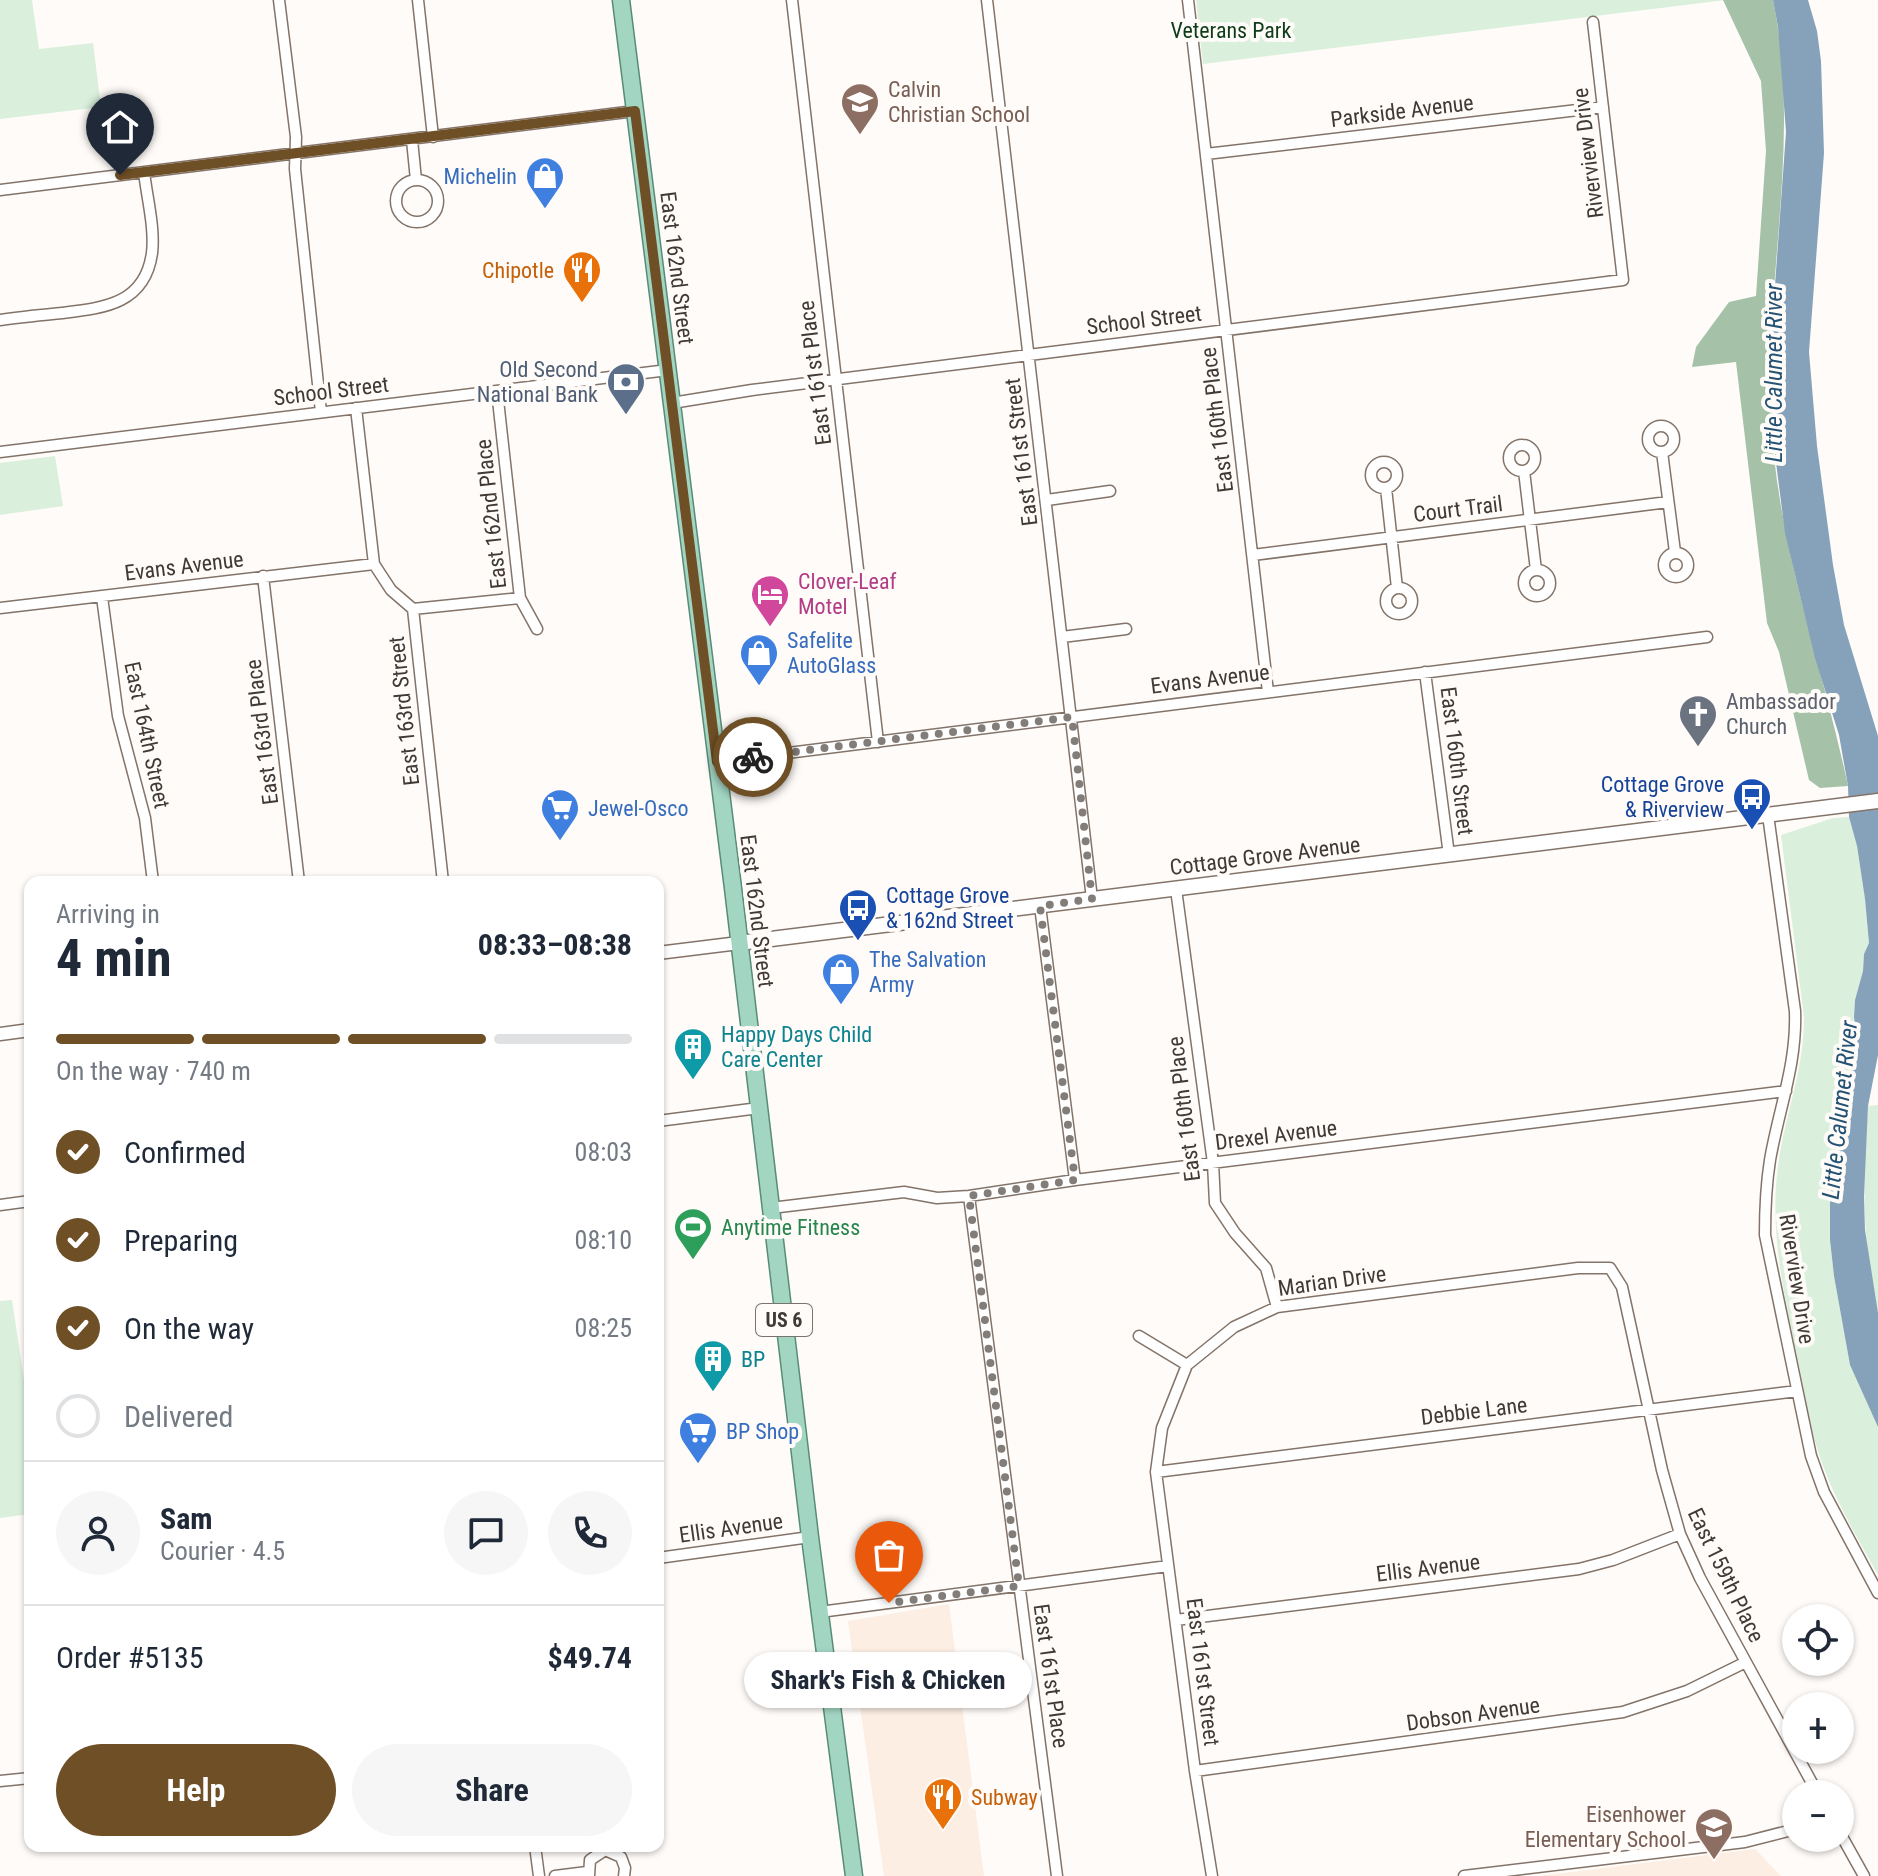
<!DOCTYPE html>
<html lang="en">
<head>
<meta charset="utf-8">
<style>
  :root { --surface:#fff; --page:#f6f6f7; --text:#1f2937; --muted:#747a83; --line:#e0e1e3; --accent:#6f4f25 }
  body { margin:0; font-family:"Roboto Condensed",sans-serif; background:var(--page); color:var(--text); height:100vh; display:flex; flex-direction:column; font-size:30px; white-space:nowrap }
  * { box-sizing:border-box; margin:0 }
  p { font-size:26px; color:var(--muted) }
  .icon { flex:none; width:44px; height:44px; fill:none; stroke:currentColor; stroke-width:2; stroke-linecap:round; stroke-linejoin:round }
  .map { position:relative; flex:1; overflow:hidden }
  .panel { position:absolute; left:24px; top:876px; width:640px; height:976px; display:flex; flex-direction:column; background:var(--surface); border-radius:16px; box-shadow:0 2px 6px #0004 }
  .panel>* { flex:none }
  .fabs { position:absolute; left:1782px; top:1604px; display:grid; gap:16px }
  .fabs a { display:grid; place-items:center; width:72px; height:72px; border-radius:50%; background:var(--surface); box-shadow:0 2px 6px #0004; font-size:40px }
  .pin { position:absolute; display:grid; place-items:center; width:68px; height:68px; color:#fff; margin:-82px -34px; border-radius:50% 50% 50% 0; rotate:-45deg; box-shadow:0 0 8px #0007 }
  .pin .icon { rotate:45deg }
  .courier { position:absolute; display:grid; place-items:center; width:80px; height:80px; margin:-40px; border:6px solid #6f4f25; border-radius:50%; background:#fff; color:#222; box-shadow:0 2px 10px #0007 }
  .bubble { position:absolute; height:56px; border-radius:28px; background:var(--surface); box-shadow:0 2px 6px #0004; font-size:26px; font-weight:700; line-height:56px; text-align:center }
  .summary em { font-style:normal; font-weight:700 }
  .summary div { display:flex; flex-direction:column-reverse }
  .summary { display:flex; align-items:center; justify-content:space-between; height:136px; padding:0 32px }
  h1 { font-size:52px; font-weight:700; line-height:60px }
  .bar { display:grid; grid-template-columns:repeat(4,1fr); gap:12px 8px; align-content:center; height:96px; padding:0 32px }
  .bar i { height:10px; border-radius:6px; background:var(--line) }
  .bar .selected { background:var(--accent) }
  .bar p { grid-column:span 4 }
  .line { display:flex; align-items:center; gap:20px; padding:0 32px; border-top:2px solid var(--line) }
  .line div { flex:1 }
  .round { display:grid; place-items:center; flex:none; width:84px; height:84px; border-radius:42px; background:var(--page) }
  ol { padding:0 32px; list-style:none }
  li { display:flex; align-items:center; gap:24px; height:88px }
  li p { margin-inline-start:auto }
  li .icon { padding:8px; border-radius:50%; background:var(--accent); color:#fff; stroke-width:4 }
  li:last-child { color:var(--muted) }
  li i { width:44px; height:44px; border:4px solid var(--line); border-radius:50% }
  .action { display:flex; gap:16px; margin-top:auto; padding:16px 32px }
  .action a { flex:1; height:92px; border-radius:48px; background:var(--accent); color:#fff; font-size:32px; font-weight:700; line-height:92px; text-align:center }
  .action a+a { background:var(--page); color:var(--text) }
  .map>svg:first-child { display:block }
  .built { fill:#fdeee3 }
  .green { fill:#daf0dc }
  .forest { fill:#a5c2a8 }
  .water { fill:#86a2ba }
  .lines { fill:none; stroke-linecap:round; stroke-linejoin:round }
  .minor-casing { stroke:#837368; stroke-width:13 }
  .tertiary-casing { stroke:#837368; stroke-width:15 }
  .secondary-casing { stroke:#837368; stroke-width:17 }
  .primary-casing { stroke:#598c77; stroke-width:19 }
  .minor { stroke:#fff; stroke-width:10 }
  .tertiary { stroke:#fff; stroke-width:12 }
  .secondary { stroke:#fff; stroke-width:14 }
  .primary { stroke:#a3d5c3; stroke-width:16 }
  .done { stroke:#827d79; stroke-width:8; stroke-dasharray:0 14.4 }
  .route { stroke:#6f4f25; stroke-width:10 }
  .labels { text-anchor:middle; dominant-baseline:central; stroke-width:8; stroke-linejoin:round; paint-order:stroke }
  .shield { fill:#fefbf8; stroke:#79736f; stroke-width:2 }
  .shield-label { font-size:20px; font-weight:bold; fill:#403934 }
  .park-label { font-size:22px; fill:#0e3c1a; stroke:#fefbf8 }
  .education-label { font-size:22px; fill:#785e54; stroke:#fefbf8; text-anchor:start }
  .street-label { font-size:22px; fill:#403934; stroke:#fefbf8 }
  .shop-label { font-size:22px; fill:#366cbe; stroke:#fefbf8; text-anchor:start }
  .food-label { font-size:22px; fill:#c56008; stroke:#fefbf8; text-anchor:end }
  .service-label { font-size:22px; fill:#4e5e75; stroke:#fefbf8; text-anchor:end }
  .hotel-label { font-size:22px; fill:#b23c85; stroke:#fefbf8; text-anchor:start }
  .worship-label { font-size:22px; fill:#5b616d; stroke:#fefbf8; text-anchor:start }
  .transit-label { font-size:22px; fill:#164399; stroke:#fefbf8; text-anchor:end }
  .culture-label { font-size:22px; fill:#0d838f; stroke:#fefbf8; text-anchor:start }
  .leisure-label { font-size:22px; fill:#27864d; stroke:#fefbf8; text-anchor:start }
  .water-label { font-size:24px; font-style:italic; fill:#235275; stroke:#fefbf8 }
</style>
</head>
<body>
<div class="map">
<svg width="1878" height="1876" viewBox="0 0 1878 1876">
  <rect width="100%" height="100%" fill="#fefbf8"/>
  <!-- built -->
  <path class="built" d="M949,1604L984,1876H884L848,1621Z
    M1755,1849L1781,1876H1540Z"/>
  <!-- green -->
  <path class="green" d="M0,0H32L39,49L93,43L101,107L0,119Z
    M1196,0H1726L1203,64Z
    M55,456L63,506L0,515V463Z
    M1849,817L1857,846L1865,899L1869,943L1864,954L1863,971L1855,1000L1854,1017L1858,1050L1856,1064L1849,1070L1839,1097L1837,1112L1830,1203V1240L1834,1276L1850,1365L1878,1427V1575C1858,1539 1837,1504 1823,1466C1811,1434 1806,1399 1799,1365C1785,1299 1769,1234 1778,1166C1785,1114 1804,1071 1804,1017L1781,835L1833,818Z
    M1878,1105V1313C1861,1246 1863,1175 1868,1106Z
    M12,1300L30,1420V1514L0,1518V1301Z"/>
  <!-- forest -->
  <path class="forest" d="M1723,0H1773C1802,139 1764,278 1771,418C1777,544 1822,663 1848,786L1820,788L1809,780L1779,652L1767,623L1736,362L1692,367L1696,347L1729,302L1756,296L1766,151L1761,81Z"/>
  <!-- water -->
  <path class="water" d="M1773,0H1808L1817,31L1821,61L1824,153L1809,352L1817,446L1833,565L1844,625L1878,736V1055L1868,1106L1864,1197L1865,1230L1878,1313V1427L1850,1365L1834,1276L1830,1240V1203L1837,1112L1839,1097L1849,1070L1856,1063L1858,1050L1854,1017L1855,1000L1863,971L1864,954L1869,943L1865,899L1857,846L1849,817L1848,786L1839,735L1815,658L1785,533L1771,423L1769,379L1772,327L1786,132L1778,27Z"/>
  <g class="lines">
    <defs>
      <path id="minor" d="M279,0L296,137L295,169L321,412
        M418,0L433,137
        M792,0L878,742
        M987,0L1092,899
        M1188,0L1268,692
        M412,140L416,180
        M1206,154L1603,107
        M396 201a21 21 0 1 1 42 0a21 21 0 1 1-42 0Z
        M0,190L635,111
        M0,320C21,317 42,315 62,313C104,308 145,304 152,253C155,228 147,198 144,172
        M497,391L520,598L537,629
        M672,403L752,390L1623,280L1593,22
        M356,408L374,564L391,590L413,609L443,882
        M1648 439a13 13 0 1 1 26 0a13 13 0 1 1-26 0Z
        M1509 458a13 13 0 1 1 26 0a13 13 0 1 1-26 0Z
        M0,452L668,370
        M1662,452L1675,552
        M1371 475a13 13 0 1 1 26 0a13 13 0 1 1-26 0Z
        M1524,471L1536,570
        M1386,488L1397,588
        M1047,500L1110,491
        M1664 565a12 12 0 1 1 24 0a12 12 0 1 1-24 0Z
        M1253,555L1668,502
        M1524 583a13 13 0 1 1 26 0a13 13 0 1 1-26 0Z
        M263,576L299,882
        M1386 601a13 13 0 1 1 26 0a13 13 0 1 1-26 0Z
        M102,597L118,716L145,818L153,882
        M0,608L374,564
        M413,609L520,598
        M1062,637L1126,629
        M1425,672L1449,855
        M717,762L1707,637
        M1768,815L1795,1011C1797,1064 1779,1108 1770,1160C1766,1185 1765,1209 1765,1235L1811,1456L1824,1492L1878,1593
        M1176,889L1213,1163L1215,1203L1235,1233L1266,1268L1277,1307
        M1040,906L1075,1180
        M658,1121L759,1108
        M969,1196L1057,1876
        M0,1205L30,1201
        M771,1208L904,1192L937,1198L969,1196L1075,1180L1786,1091
        M1139,1336L1187,1365
        M1156,1472L1797,1391
        M658,1558L810,1537
        M820,1612L1168,1566
        M1176,1620L1579,1569L1613,1560L1680,1534
        M1195,1771L1623,1712L1687,1691L1746,1662
        M0,1781L30,1778
        M1840,1833L1864,1876
        M535,1846L539,1876
        M555,1876L587,1872
        M589,1876L590,1860L605,1850L621,1857L625,1868L624,1876
        M1212,1876L1195,1771L1156,1472L1162,1428L1187,1365L1234,1327L1277,1307L1578,1268H1610L1622,1287L1662,1470L1680,1534L1700,1578L1818,1794
        M1464,1876L1745,1842L1796,1829"/>
      <path id="tertiary" d="M658,953L739,943
        M0,1034L30,1030"/>
      <path id="secondary" d="M739,943L1878,801"/>
      <path id="primary" d="M621,0L733,888L810,1537L854,1876"/>
    </defs>
    <!-- minor casing -->
    <use href="#minor" class="minor-casing"/>
    <!-- tertiary casing -->
    <use href="#tertiary" class="tertiary-casing"/>
    <!-- secondary casing -->
    <use href="#secondary" class="secondary-casing"/>
    <!-- primary casing -->
    <use href="#primary" class="primary-casing"/>
    <!-- minor -->
    <use href="#minor" class="minor"/>
    <!-- tertiary -->
    <use href="#tertiary" class="tertiary"/>
    <!-- secondary -->
    <use href="#secondary" class="secondary"/>
    <!-- primary -->
    <use href="#primary" class="primary"/>
  </g>
  <g class="lines">
    <!-- done -->
    <path class="done" d="M753,757L1072,717L1092,899L1040,906L1075,1180L969,1196L1019,1586L889,1603"/>
    <!-- route -->
    <path class="route" d="M120,175L635,111L717,762L753,757"/>
  </g>
  <!-- icons -->
  <defs>
    <symbol id="school-pin" viewBox="-11 -11 22 30"><path d="M0 17L-7.5 6A9.5 9.5 0 1 1 7.5 6Z" fill="#8d6e63" stroke="#fefbf8"/><path d="M0-5L7-2L0 1L-7-2ZM-4 1L0 2.5L4 1V4Q0 6-4 4Z" fill="#fff"/></symbol>
    <symbol id="shop-pin" viewBox="-11 -11 22 30"><path d="M0 17L-7.5 6A9.5 9.5 0 1 1 7.5 6Z" fill="#3f7fe0" stroke="#fefbf8"/><path d="M-5-2.5h2.3a2.7 3.5 0 0 1 5.4 0H5L5.5 6h-11ZM-1.5-2.5h3a1.5 2.3 0 0 0-3 0Z" fill="#fff"/></symbol>
    <symbol id="restaurant-pin" viewBox="-11 -11 22 30"><path d="M0 17L-7.5 6A9.5 9.5 0 1 1 7.5 6Z" fill="#e8710a" stroke="#fefbf8"/><path d="M-5-6h1v4h1v-4h1v4h1v-4h1v5L-1.5 .5V6h-2V.5L-5-1ZM5-6V6H3V1.5H1.5Q1.5-4 5-6Z" fill="#fff"/></symbol>
    <symbol id="bank-pin" viewBox="-11 -11 22 30"><path d="M0 17L-7.5 6A9.5 9.5 0 1 1 7.5 6Z" fill="#5c6f8a" stroke="#fefbf8"/><path d="M-6-4H6V4H-6ZM0-2.3a2.3 2.3 0 1 0 0 4.6a2.3 2.3 0 1 0 0-4.6Z" fill="#fff"/></symbol>
    <symbol id="hotel-pin" viewBox="-11 -11 22 30"><path d="M0 17L-7.5 6A9.5 9.5 0 1 1 7.5 6Z" fill="#d1479c" stroke="#fefbf8"/><path d="M-6-4.5h1.5V1H6V5H4.5V3h-9V5H-6ZM-4 0a1.8 1.8 0 1 1 3.6 0ZM.5 0V-2.5h3Q6-2.5 6 0Z" fill="#fff"/></symbol>
    <symbol id="church-pin" viewBox="-11 -11 22 30"><path d="M0 17L-7.5 6A9.5 9.5 0 1 1 7.5 6Z" fill="#6b7280" stroke="#fefbf8"/><path d="M-1.2-6h2.4v3.5h3.3v2.4h-3.3V6h-2.4V-.1h-3.3v-2.4h3.3Z" fill="#fff"/></symbol>
    <symbol id="bus-pin" viewBox="-11 -11 22 30"><path d="M0 17L-7.5 6A9.5 9.5 0 1 1 7.5 6Z" fill="#1a4fb4" stroke="#fefbf8"/><path d="M-5-6H5V4H4V6H2V4H-2V6H-4V4H-5ZM-3.5-4V0h7V-4ZM-3.5 1.2v1.5H-2V1.2ZM2 1.2v1.5H3.5V1.2Z" fill="#fff"/></symbol>
    <symbol id="supermarket-pin" viewBox="-11 -11 22 30"><path d="M0 17L-7.5 6A9.5 9.5 0 1 1 7.5 6Z" fill="#3f7fe0" stroke="#fefbf8"/><path d="M-6-5.5h2.5l.6 2H6L4.5 2H-2.5L-4.4-4H-6ZM-1.5 3.2a1.3 1.3 0 1 0 .1 0ZM3 3.2a1.3 1.3 0 1 0 .1 0Z" fill="#fff"/></symbol>
    <symbol id="building-pin" viewBox="-11 -11 22 30"><path d="M0 17L-7.5 6A9.5 9.5 0 1 1 7.5 6Z" fill="#0f9aa8" stroke="#fefbf8"/><path d="M-4-6H4V6H1V3H-1V6H-4ZM-2.5-4.3h1.7v1.8h-1.7ZM.8-4.3h1.7v1.8H.8ZM-2.5-1h1.7V.8h-1.7ZM.8-1h1.7V.8H.8Z" fill="#fff"/></symbol>
    <symbol id="stadium-pin" viewBox="-11 -11 22 30"><path d="M0 17L-7.5 6A9.5 9.5 0 1 1 7.5 6Z" fill="#2e9e5b" stroke="#fefbf8"/><path d="M0-5a6.5 5 0 1 0 0 10a6.5 5 0 1 0 0-10ZM-3.5-1.8h7v3.6h-7Z" fill="#fff"/></symbol>
  </defs>
  <g fill-rule="evenodd">
    <use href="#school-pin" x="838" y="80" width="44" height="60"/>
    <use href="#shop-pin" x="523" y="154" width="44" height="60"/>
    <use href="#restaurant-pin" x="560" y="248" width="44" height="60"/>
    <use href="#bank-pin" x="604" y="360" width="44" height="60"/>
    <use href="#hotel-pin" x="748" y="572" width="44" height="60"/>
    <use href="#shop-pin" x="737" y="631" width="44" height="60"/>
    <use href="#church-pin" x="1676" y="692" width="44" height="60"/>
    <use href="#bus-pin" x="1730" y="775" width="44" height="60"/>
    <use href="#supermarket-pin" x="538" y="786" width="44" height="60"/>
    <use href="#bus-pin" x="836" y="886" width="44" height="60"/>
    <use href="#shop-pin" x="819" y="950" width="44" height="60"/>
    <use href="#building-pin" x="671" y="1025" width="44" height="60"/>
    <use href="#stadium-pin" x="671" y="1205" width="44" height="60"/>
    <use href="#building-pin" x="691" y="1337" width="44" height="60"/>
    <use href="#supermarket-pin" x="676" y="1409" width="44" height="60"/>
    <use href="#restaurant-pin" x="921" y="1775" width="44" height="60"/>
    <use href="#school-pin" x="1692" y="1805" width="44" height="60"/>
  </g>
  <g class="labels">
    <!-- shield labels -->
    <rect class="shield" x="756" y="1304" width="56" height="32" rx="6"/>
    <g class="shield-label">
      <text x="784" y="1320">US 6</text>
    </g>
    <!-- park labels -->
    <g class="park-label">
      <text x="1231" y="30">Veterans Park</text>
    </g>
    <!-- education labels -->
    <g class="education-label">
      <text x="888" y="89">Calvin<tspan x="888" dy="25">Christian School</tspan></text>
      <text x="1686" y="1814" text-anchor="end">Eisenhower<tspan x="1686" dy="25">Elementary School</tspan></text>
    </g>
    <!-- street labels -->
    <g class="street-label">
      <text transform="translate(1402 111) rotate(-7)">Parkside Avenue</text>
      <text transform="translate(1588 153) rotate(-97)">Riverview Drive</text>
      <text transform="translate(677 268) rotate(83)">East 162nd Street</text>
      <text transform="translate(1144 320) rotate(-7)">School Street</text>
      <text transform="translate(815 373) rotate(-97)">East 161st Place</text>
      <text transform="translate(331 391) rotate(-7)">School Street</text>
      <text transform="translate(1217 420) rotate(-97)">East 160th Place</text>
      <text transform="translate(1021 452) rotate(-97)">East 161st Street</text>
      <text transform="translate(1458 509) rotate(-7)">Court Trail</text>
      <text transform="translate(491 514) rotate(-96)">East 162nd Place</text>
      <text transform="translate(184 566) rotate(-7)">Evans Avenue</text>
      <text transform="translate(1210 679) rotate(-7)">Evans Avenue</text>
      <text transform="translate(404 711) rotate(-96)">East 163rd Street</text>
      <text transform="translate(262 732) rotate(-97)">East 163rd Place</text>
      <text transform="translate(147 735) rotate(78)">East 164th Street</text>
      <text transform="translate(1457 761) rotate(83)">East 160th Street</text>
      <text transform="translate(1265 856) rotate(-7)">Cottage Grove Avenue</text>
      <text transform="translate(757 911) rotate(83)">East 162nd Street</text>
      <text transform="translate(1184 1109) rotate(-97)">East 160th Place</text>
      <text transform="translate(1276 1135) rotate(-7)">Drexel Avenue</text>
      <text transform="translate(1797 1279) rotate(81)">Riverview Drive</text>
      <text transform="translate(1332 1281) rotate(-8)">Marian Drive</text>
      <text transform="translate(1474 1411) rotate(-7)">Debbie Lane</text>
      <text transform="translate(731 1528) rotate(-8)">Ellis Avenue</text>
      <text transform="translate(1428 1568) rotate(-7)">Ellis Avenue</text>
      <text transform="translate(1726 1575) rotate(64)">East 159th Place</text>
      <text transform="translate(1203 1672) rotate(83)">East 161st Street</text>
      <text transform="translate(1051 1676) rotate(82)">East 161st Place</text>
      <text transform="translate(1473 1714) rotate(-8)">Dobson Avenue</text>
    </g>
    <!-- shop labels -->
    <g class="shop-label">
      <text x="517" y="176" text-anchor="end">Michelin</text>
      <text x="787" y="640">Safelite<tspan x="787" dy="25">AutoGlass</tspan></text>
      <text x="588" y="808">Jewel-Osco</text>
      <text x="869" y="959">The Salvation<tspan x="869" dy="25">Army</tspan></text>
      <text x="726" y="1431">BP Shop</text>
    </g>
    <!-- food labels -->
    <g class="food-label">
      <text x="554" y="270">Chipotle</text>
      <text x="971" y="1797" text-anchor="start">Subway</text>
    </g>
    <!-- service labels -->
    <g class="service-label">
      <text x="598" y="369">Old Second<tspan x="598" dy="25">National Bank</tspan></text>
    </g>
    <!-- hotel labels -->
    <g class="hotel-label">
      <text x="798" y="581">Clover-Leaf<tspan x="798" dy="25">Motel</tspan></text>
    </g>
    <!-- worship labels -->
    <g class="worship-label">
      <text x="1726" y="701">Ambassador<tspan x="1726" dy="25">Church</tspan></text>
    </g>
    <!-- transit labels -->
    <g class="transit-label">
      <text x="1724" y="784">Cottage Grove<tspan x="1724" dy="25">&amp; Riverview</tspan></text>
      <text x="886" y="895" text-anchor="start">Cottage Grove<tspan x="886" dy="25">&amp; 162nd Street</tspan></text>
    </g>
    <!-- culture labels -->
    <g class="culture-label">
      <text x="721" y="1034">Happy Days Child<tspan x="721" dy="25">Care Center</tspan></text>
      <text x="741" y="1359">BP</text>
    </g>
    <!-- leisure labels -->
    <g class="leisure-label">
      <text x="721" y="1227">Anytime Fitness</text>
    </g>
    <!-- water labels -->
    <g class="water-label">
      <text transform="translate(1774 373) rotate(-90)">Little Calumet River</text>
      <text transform="translate(1840 1110) rotate(-84)">Little Calumet River</text>
    </g>
  </g>
</svg>
<div class="fabs">
<a><svg class="icon" aria-label="locate" viewBox="0 0 24 24"><circle cx="12" cy="12" r="6"/><path d="M12 2v4M12 18v4M2 12h4M18 12h4"/></svg></a>
<a>+</a>
<a>−</a>
</div>
<div class="pin" style="left:889px;top:1603px;background:#ea580c"><svg class="icon" aria-label="bag" viewBox="0 0 24 24"><path d="M5 8h14l-1 12H6zM9 8a3 3 0 0 1 6 0"/></svg></div>
<div class="pin" style="left:120px;top:175px;background:#1f2937"><svg class="icon" aria-label="home" viewBox="0 0 24 24"><path d="M3 11l9-7 9 7M6 9v11h12V9"/></svg></div>
<div class="courier" style="left:753px;top:757px"><svg class="icon" aria-label="bike" viewBox="0 0 24 24"><circle cx="6" cy="16" r="4"/><circle cx="18" cy="16" r="4"/><path d="M6 16l4-8h5l3 8M10 8l3 8H6M13 5h3"/></svg></div>
<div class="bubble" style="left:744px;top:1652px;width:288px">Shark's Fish &amp; Chicken</div>
<section class="panel">
<div class="summary"><div><h1>4 min</h1><p>Arriving in</p></div><em>08:33–08:38</em></div>
<div class="bar"><i class="selected"></i><i class="selected"></i><i class="selected"></i><i></i><p>On the way · 740 m</p></div>
<ol>
<li><svg class="icon" aria-label="check" viewBox="0 0 24 24"><path d="M5 12l5 5 9-10"/></svg>Confirmed<p>08:03</p></li>
<li><svg class="icon" aria-label="check" viewBox="0 0 24 24"><path d="M5 12l5 5 9-10"/></svg>Preparing<p>08:10</p></li>
<li><svg class="icon" aria-label="check" viewBox="0 0 24 24"><path d="M5 12l5 5 9-10"/></svg>On the way<p>08:25</p></li>
<li><i></i>Delivered</li>
</ol>
<div class="line" style="height:144px"><a class="round"><svg class="icon" aria-label="person" viewBox="0 0 24 24"><circle cx="12" cy="8" r="4"/><path d="M4 21q1-7 8-7t8 7"/></svg></a><div><b>Sam</b><p>Courier · 4.5</p></div><a class="round"><svg class="icon" aria-label="chat" viewBox="0 0 24 24"><path d="M4 5h16v11H9l-5 4z"/></svg></a><a class="round"><svg class="icon" aria-label="phone" viewBox="0 0 24 24"><path d="M5 4h4l2 5-3 2q2 4 5 5l2-3 5 2v4C11 20 4 13 5 4z"/></svg></a></div>
<div class="line" style="height:104px"><div>Order #5135</div><b>$49.74</b></div>
<div class="action"><a>Help</a><a>Share</a></div>
</section>
</div>
</body>
</html>
